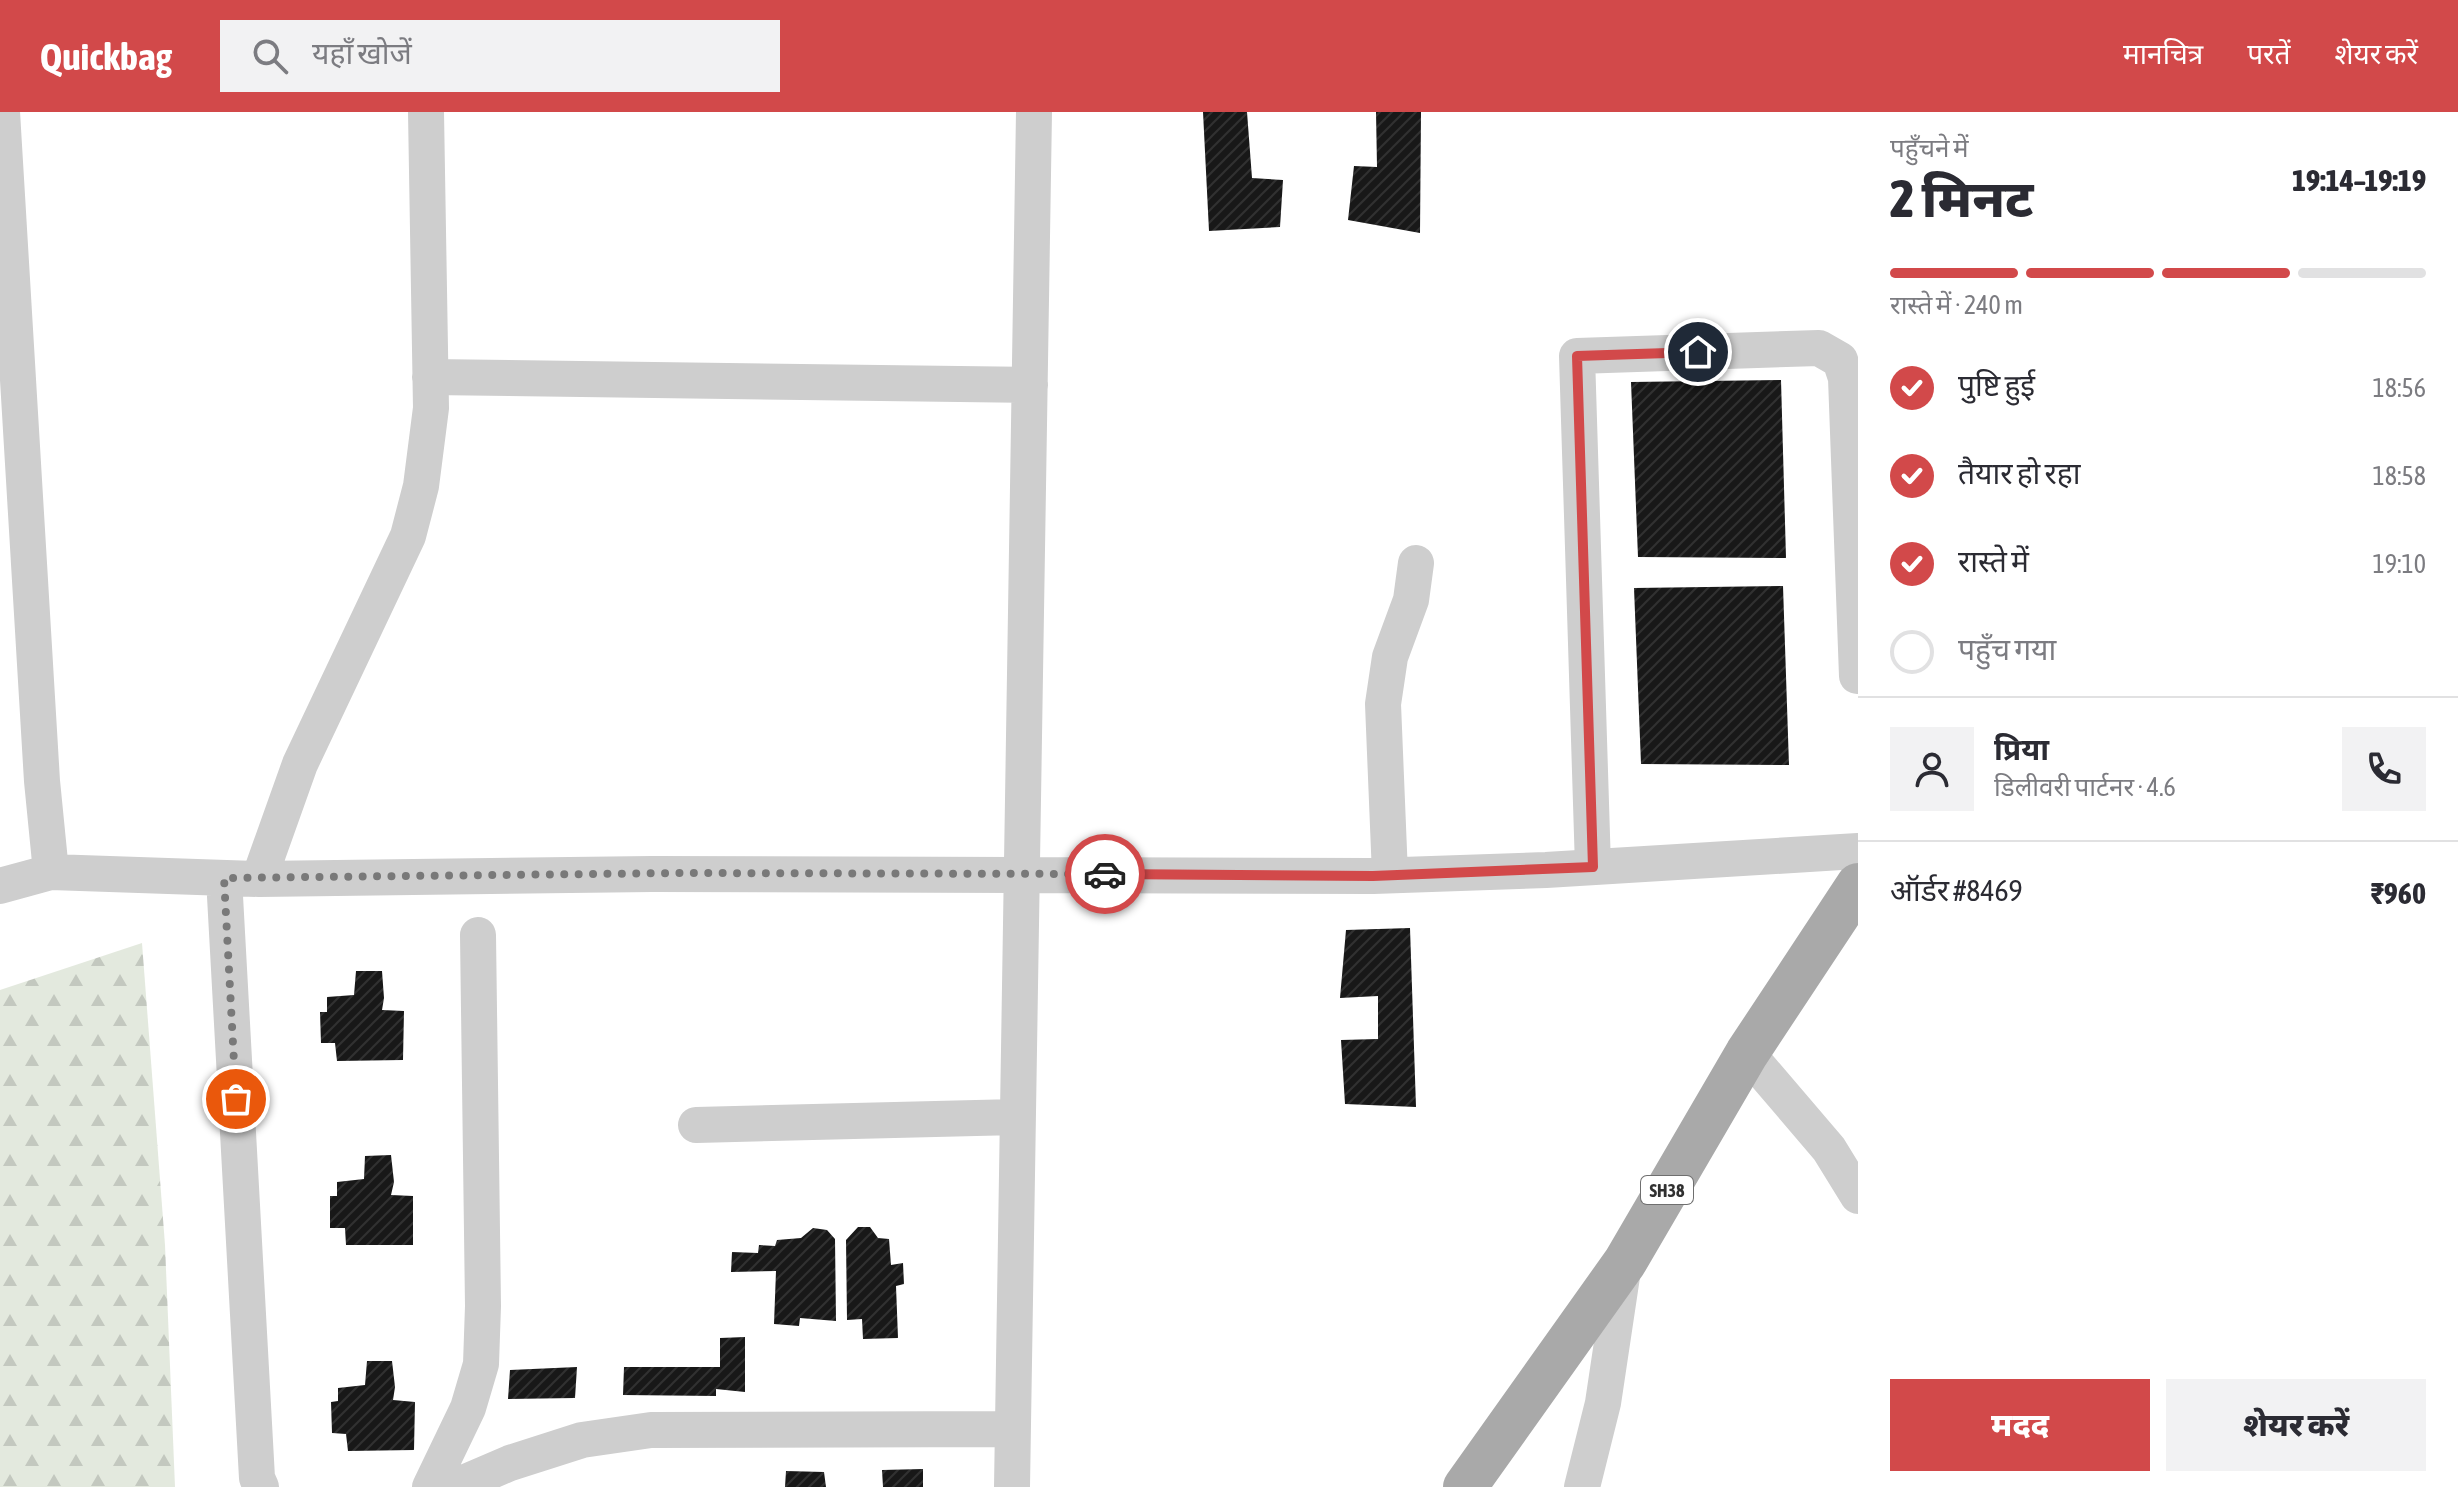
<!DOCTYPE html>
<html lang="hi">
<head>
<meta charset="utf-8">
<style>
  :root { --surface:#fff; --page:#f2f2f3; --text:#2b2b33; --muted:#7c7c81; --line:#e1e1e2; --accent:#d2494a }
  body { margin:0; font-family:"Asap Condensed","Noto Sans Devanagari",sans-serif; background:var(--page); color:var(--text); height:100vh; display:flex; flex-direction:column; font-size:30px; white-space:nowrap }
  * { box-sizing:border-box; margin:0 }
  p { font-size:26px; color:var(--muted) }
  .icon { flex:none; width:44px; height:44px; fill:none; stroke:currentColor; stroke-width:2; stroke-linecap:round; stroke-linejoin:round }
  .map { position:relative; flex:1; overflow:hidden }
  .panel { display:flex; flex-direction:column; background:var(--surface); width:600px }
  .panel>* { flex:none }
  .pin { position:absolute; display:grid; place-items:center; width:68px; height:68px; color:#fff; margin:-34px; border:4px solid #fff; border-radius:50%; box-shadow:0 2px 8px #0007 }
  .courier { position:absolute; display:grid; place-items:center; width:80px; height:80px; margin:-40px; border:6px solid #d2494a; border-radius:50%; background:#fff; color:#222; box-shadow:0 2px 10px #0007 }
  .overview em { font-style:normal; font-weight:800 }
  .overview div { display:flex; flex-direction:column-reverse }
  .overview { display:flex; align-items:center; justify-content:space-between; height:136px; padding:0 32px }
  h1 { font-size:52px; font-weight:800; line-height:60px }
  .bar { display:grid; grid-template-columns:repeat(4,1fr); gap:12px 8px; align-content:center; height:96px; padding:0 32px }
  .bar i { height:10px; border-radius:6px; background:var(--line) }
  .bar .on { background:var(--accent) }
  .bar p { grid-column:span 4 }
  .line { display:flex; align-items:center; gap:20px; padding:0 32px; border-top:2px solid var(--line) }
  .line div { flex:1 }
  .round { display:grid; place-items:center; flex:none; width:84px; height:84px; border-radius:0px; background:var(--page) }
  ol { padding:0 32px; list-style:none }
  li { display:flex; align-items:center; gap:24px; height:88px }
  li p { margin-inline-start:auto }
  li .icon { padding:8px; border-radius:50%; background:var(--accent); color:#fff; stroke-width:4 }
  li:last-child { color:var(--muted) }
  li i { width:44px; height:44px; border:4px solid var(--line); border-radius:50% }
  .primary-button { display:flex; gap:16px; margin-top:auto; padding:16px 32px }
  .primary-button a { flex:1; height:92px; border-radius:0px; background:var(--accent); color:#fff; font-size:32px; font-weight:800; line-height:92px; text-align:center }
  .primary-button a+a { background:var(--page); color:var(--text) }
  header { display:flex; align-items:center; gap:48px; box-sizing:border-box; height:112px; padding:0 40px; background:var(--accent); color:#fff }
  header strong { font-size:38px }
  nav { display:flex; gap:44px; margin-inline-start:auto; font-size:28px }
  .search { width:560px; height:72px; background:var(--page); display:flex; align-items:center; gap:20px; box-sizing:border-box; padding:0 28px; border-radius:0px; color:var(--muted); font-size:30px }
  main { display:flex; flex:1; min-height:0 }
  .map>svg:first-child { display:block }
  .forest { fill:url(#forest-firs) }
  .building { fill:url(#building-hatch) }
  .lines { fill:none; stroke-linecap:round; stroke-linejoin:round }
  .minor { stroke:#cecece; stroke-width:36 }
  .major { stroke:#a9a9a9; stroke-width:44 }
  .done { stroke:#797979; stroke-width:8; stroke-dasharray:0 14.4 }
  .route { stroke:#d2494a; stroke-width:10 }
  .labels { text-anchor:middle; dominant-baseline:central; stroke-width:8; stroke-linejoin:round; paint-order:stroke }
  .shield { fill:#fff; stroke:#6f6f6f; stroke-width:2 }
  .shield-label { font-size:18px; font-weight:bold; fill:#313131 }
</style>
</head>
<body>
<header>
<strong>Quickbag</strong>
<div class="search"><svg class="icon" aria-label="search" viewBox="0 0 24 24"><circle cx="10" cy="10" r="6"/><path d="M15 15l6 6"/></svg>यहाँ खोजें</div>
<nav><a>मानचित्र</a><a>परतें</a><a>शेयर करें</a></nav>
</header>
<main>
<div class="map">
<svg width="1858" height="1375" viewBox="0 0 1858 1375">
  <defs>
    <pattern id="forest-firs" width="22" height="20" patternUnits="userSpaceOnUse" patternTransform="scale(2)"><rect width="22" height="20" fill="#e3e9de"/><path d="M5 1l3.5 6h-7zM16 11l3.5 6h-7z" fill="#c3c8bf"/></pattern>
    <pattern id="building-hatch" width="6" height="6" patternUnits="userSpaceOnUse" patternTransform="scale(2)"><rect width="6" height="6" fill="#181818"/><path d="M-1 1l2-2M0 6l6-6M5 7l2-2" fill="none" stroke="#313131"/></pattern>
  </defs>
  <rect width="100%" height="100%" fill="#fff"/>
  <!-- forest -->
  <path class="forest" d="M142,831L165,1133L175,1375H0V878Z"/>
  <!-- building -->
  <path class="building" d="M1203,0H1247L1252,66L1283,68L1280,115L1209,119Z
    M1376,0H1421L1420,121L1348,108L1354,54L1377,55Z
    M1781,268L1786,446L1638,445L1631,270Z
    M1783,474L1789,653L1641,652L1634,476Z
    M1410,816L1416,995L1345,992L1341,928L1378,927V884L1340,886L1346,818Z
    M356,859H382L384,886L382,898L404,899L403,948L337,949L335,931H321L320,900H327V885L354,883Z
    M391,1043L394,1070L391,1083L413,1084V1133H346L345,1116H330V1084H337V1070L364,1067L365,1044Z
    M858,1115H870L878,1126L889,1127L891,1153L903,1151L904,1172L896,1174L898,1226L863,1227L862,1207L847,1208L846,1128Z
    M813,1116L827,1118L835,1127L836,1209L800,1206L799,1214L774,1212L776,1159L731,1160L732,1140L758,1141L759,1133L775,1134L777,1128L801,1126Z
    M745,1225V1280L716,1277V1284L623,1283L624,1255H720V1226Z
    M367,1249H392L395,1275L393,1288L415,1290L414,1338L348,1339L346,1322L332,1321L331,1290L338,1289V1276L365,1273Z
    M577,1255L575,1286L508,1287L510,1258Z
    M923,1357V1375H883L882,1358Z
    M786,1359L824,1360L826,1375H785Z"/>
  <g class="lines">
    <!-- minor -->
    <path class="minor" d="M2,0L42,669L51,760
      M430,265L1030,273
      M1593,755L1577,244L1819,236L1840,248L1846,266L1857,564
      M1390,763L1383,592L1390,545L1411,488L1416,451
      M224,766L257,1366L261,1375
      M259,767L300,652L408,424L421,374L431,296L426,0
      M0,774L51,760L259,767L652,762L1373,764L1546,758L1858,739
      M1747,941L1829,1037L1858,1084
      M696,1013L1017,1005
      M430,1375L468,1296L481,1252L483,1194L478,823
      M454,1375L510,1351L582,1328L651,1318L1012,1317
      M1012,1375L1034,0
      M1582,1375L1603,1291L1624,1151"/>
    <!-- major -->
    <path class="major" d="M1465,1375L1625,1150L1747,941L1858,773"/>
  </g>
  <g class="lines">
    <!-- done -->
    <path class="done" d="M236,987L224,766L683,761L1105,762"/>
    <!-- route -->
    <path class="route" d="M1105,762L1373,764L1593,755L1577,244L1698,240"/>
  </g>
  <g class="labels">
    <!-- shield labels -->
    <rect class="shield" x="1641" y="1064" width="52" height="28" rx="6"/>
    <g class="shield-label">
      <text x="1667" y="1078">SH38</text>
    </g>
  </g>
</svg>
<div class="pin" style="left:236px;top:987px;background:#ea580c"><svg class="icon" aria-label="bag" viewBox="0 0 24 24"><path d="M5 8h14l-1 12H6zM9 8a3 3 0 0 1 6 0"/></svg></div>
<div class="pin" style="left:1698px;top:240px;background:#1f2937"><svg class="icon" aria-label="home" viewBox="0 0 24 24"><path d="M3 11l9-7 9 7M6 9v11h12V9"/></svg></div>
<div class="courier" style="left:1105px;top:762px"><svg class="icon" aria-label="car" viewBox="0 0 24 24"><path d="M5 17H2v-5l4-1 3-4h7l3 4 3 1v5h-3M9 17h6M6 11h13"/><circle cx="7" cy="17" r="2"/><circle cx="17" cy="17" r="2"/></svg></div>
</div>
<section class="panel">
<div class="overview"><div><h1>2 मिनट</h1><p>पहुँचने में</p></div><em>19:14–19:19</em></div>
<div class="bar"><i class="on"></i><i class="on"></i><i class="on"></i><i></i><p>रास्ते में · 240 m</p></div>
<ol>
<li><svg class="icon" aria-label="check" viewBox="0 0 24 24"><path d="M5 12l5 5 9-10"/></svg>पुष्टि हुई<p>18:56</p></li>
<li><svg class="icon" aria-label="check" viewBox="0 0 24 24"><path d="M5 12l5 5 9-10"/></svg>तैयार हो रहा<p>18:58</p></li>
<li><svg class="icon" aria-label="check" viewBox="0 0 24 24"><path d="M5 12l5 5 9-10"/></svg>रास्ते में<p>19:10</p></li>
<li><i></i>पहुँच गया</li>
</ol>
<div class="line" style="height:144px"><a class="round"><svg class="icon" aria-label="person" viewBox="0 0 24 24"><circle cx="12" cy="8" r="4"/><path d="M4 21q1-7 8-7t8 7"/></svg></a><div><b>प्रिया</b><p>डिलीवरी पार्टनर · 4.6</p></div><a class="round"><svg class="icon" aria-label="phone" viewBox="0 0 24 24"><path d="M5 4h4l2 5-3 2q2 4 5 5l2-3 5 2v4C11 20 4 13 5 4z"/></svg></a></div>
<div class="line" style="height:104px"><div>ऑर्डर #8469</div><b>₹960</b></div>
<div class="primary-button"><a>मदद</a><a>शेयर करें</a></div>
</section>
</main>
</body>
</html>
